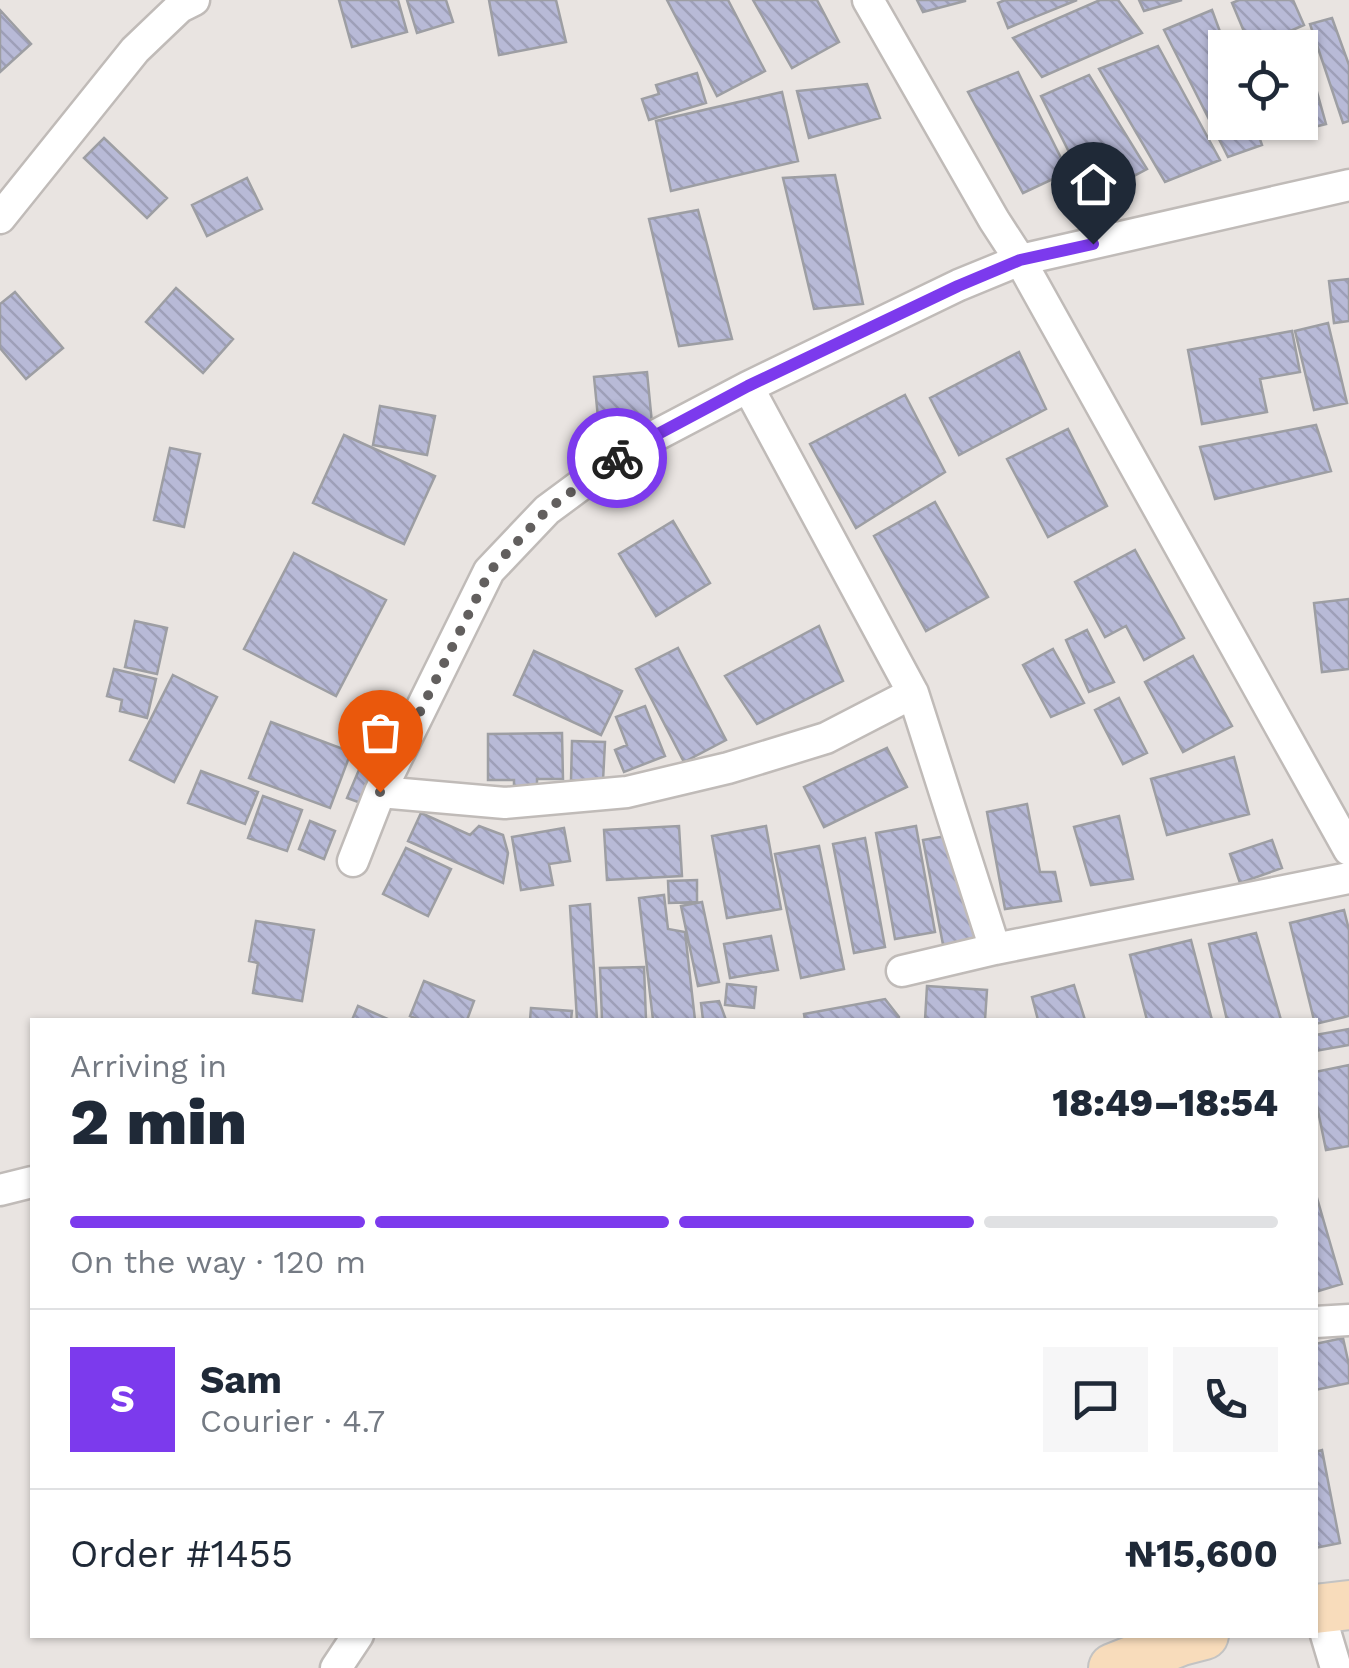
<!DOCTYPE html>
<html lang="en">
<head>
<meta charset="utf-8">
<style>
  :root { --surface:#fff; --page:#f6f6f7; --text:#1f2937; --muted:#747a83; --line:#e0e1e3; --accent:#7c3aed }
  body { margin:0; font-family:"Work Sans",sans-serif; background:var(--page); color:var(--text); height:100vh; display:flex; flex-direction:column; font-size:38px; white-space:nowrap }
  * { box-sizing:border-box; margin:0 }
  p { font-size:32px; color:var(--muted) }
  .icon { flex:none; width:55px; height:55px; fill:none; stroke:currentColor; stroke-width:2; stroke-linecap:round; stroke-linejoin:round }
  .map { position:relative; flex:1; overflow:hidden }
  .sheet { position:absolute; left:30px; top:1018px; width:1288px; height:620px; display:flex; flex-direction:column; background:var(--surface); border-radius:0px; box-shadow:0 2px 8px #0004 }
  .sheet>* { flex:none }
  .controls { position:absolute; left:1208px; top:30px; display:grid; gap:20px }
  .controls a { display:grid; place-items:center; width:110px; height:110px; border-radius:0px; background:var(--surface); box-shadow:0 2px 8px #0004; font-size:50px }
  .pin { position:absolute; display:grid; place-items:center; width:85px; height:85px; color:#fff; margin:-102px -42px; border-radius:50% 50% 50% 0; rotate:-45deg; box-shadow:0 0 10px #0007 }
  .pin .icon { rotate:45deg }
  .courier { position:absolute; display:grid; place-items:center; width:100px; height:100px; margin:-50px; border:8px solid #7c3aed; border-radius:50%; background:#fff; color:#222; box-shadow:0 2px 12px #0007 }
  .summary em { font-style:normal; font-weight:800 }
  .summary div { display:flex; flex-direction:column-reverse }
  .summary { display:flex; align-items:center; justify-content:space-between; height:170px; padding:0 40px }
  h1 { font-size:65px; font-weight:800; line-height:75px }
  .bar { display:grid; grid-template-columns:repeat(4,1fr); gap:15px 10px; align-content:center; height:120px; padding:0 40px }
  .bar i { height:12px; border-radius:8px; background:var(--line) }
  .bar .active { background:var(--accent) }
  .bar p { grid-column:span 4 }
  .line { display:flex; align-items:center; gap:25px; padding:0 40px; border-top:2px solid var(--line) }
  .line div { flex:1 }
  .round { display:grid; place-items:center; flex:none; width:105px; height:105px; border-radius:0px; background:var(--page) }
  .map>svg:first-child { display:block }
  .building { fill:url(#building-back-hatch); stroke:#9d9ea3; stroke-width:2.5 }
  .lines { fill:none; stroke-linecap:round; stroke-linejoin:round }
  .minor-casing { stroke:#c0bbb8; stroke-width:35 }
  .primary-casing { stroke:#c3c3c3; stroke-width:52 }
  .minor { stroke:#fff; stroke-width:30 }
  .primary { stroke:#f8dcbb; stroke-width:48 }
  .done { stroke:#625f5e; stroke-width:10; stroke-dasharray:0 18 }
  .route { stroke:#7c3aed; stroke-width:12 }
</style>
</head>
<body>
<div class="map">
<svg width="1349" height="1668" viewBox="0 0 1349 1668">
  <defs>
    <pattern id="building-back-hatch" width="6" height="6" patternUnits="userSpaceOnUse" patternTransform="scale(2.5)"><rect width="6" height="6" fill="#b8bad7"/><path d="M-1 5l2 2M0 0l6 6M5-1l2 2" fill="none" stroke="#9e9fb8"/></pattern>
  </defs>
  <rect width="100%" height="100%" fill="#e9e4e1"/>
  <!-- building -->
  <path class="building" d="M339,0H398L407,32L352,47Z
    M407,0H446L453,22L417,33Z
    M489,0H556L566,42L499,55Z
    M667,0H728L765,71L717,96Z
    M753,0H817L839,42L792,68Z
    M917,0H965V1L923,12Z
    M1005,0H1077L1008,28L998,3Z
    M1100,0H1118L1142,33L1042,77L1013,38Z
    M1139,0H1182L1144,11Z
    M1239,0H1293L1304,25L1251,48L1232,3Z
    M0,10L31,44L0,72Z
    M1212,10L1226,48L1225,122H1254L1262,145L1228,157L1164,30Z
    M1332,18L1349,65V121L1343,123L1310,24Z
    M1158,46L1220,160L1165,182L1099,69Z
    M1300,49H1305L1326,124L1282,135L1278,122H1300Z
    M1018,72L1068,172L1023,193L968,92Z
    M697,73L706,103L649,120L642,99L659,94L656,85Z
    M1089,75L1147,169L1092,198L1041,96Z
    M867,84L880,118L809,138L797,91Z
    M782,92L798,161L671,191L656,121Z
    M104,138L167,198L147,218L84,158Z
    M835,175L863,304L814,309L783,178Z
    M247,178L262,209L207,236L192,205Z
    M698,210L732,339L679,346L649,219Z
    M1349,279V321L1334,323L1329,281Z
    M176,288L233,339L203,373L146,322Z
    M15,292L63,348L26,379L0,348V304Z
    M1328,323L1347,403L1314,410L1295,331Z
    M1292,331L1300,372L1260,379L1267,412L1202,424L1188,350Z
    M1019,352L1046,409L959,455L930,398Z
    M647,372L652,423L599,428L594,377Z
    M905,395L945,472L856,528L810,444Z
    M380,406L435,416L427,455L373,445Z
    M1316,425L1331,471L1215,499L1200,447Z
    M1068,429L1107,506L1048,537L1007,459Z
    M344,435L435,476L404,544L313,503Z
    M170,448L200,454L184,527L154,520Z
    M935,502L988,597L926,631L874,536Z
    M673,521L710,583L656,616L619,554Z
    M1135,550L1184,638L1144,660L1126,626L1105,637L1075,582Z
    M294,553L386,600L336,696L244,649Z
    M1349,599V669L1322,672L1314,603Z
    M135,621L167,628L157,674L125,667Z
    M819,626L843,681L757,724L725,676Z
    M1087,630L1114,682L1089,692L1066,640Z
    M678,648L726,740L684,762L636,669Z
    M1053,649L1084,703L1051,717L1023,665Z
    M534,651L622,691L601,735L514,695Z
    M1193,656L1232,726L1183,752L1145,682Z
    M114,669L156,679L147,718L120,711L122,700L107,696Z
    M173,675L217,697L174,782L130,760Z
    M1119,698L1147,753L1123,764L1095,710Z
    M645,706L665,756L624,772L615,750L627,745L616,717Z
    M271,722L351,752L330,808L249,778Z
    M562,733L563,779H537V797H514V780H488V734Z
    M572,741L605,742L603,781L571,780Z
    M887,748L907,787L824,827L804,787Z
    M1234,757L1249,814L1167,835L1151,779Z
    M361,765L382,773L369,806L347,798Z
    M201,771L258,792L245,824L188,803Z
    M263,796L302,810L287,851L248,838Z
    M1027,804L1040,872H1055L1061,901L1005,909L987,812Z
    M421,813L470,835L479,826L503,835L508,853L503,883L408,841Z
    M1119,816L1133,879L1091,885L1074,827Z
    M310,821L335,831L324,859L299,849Z
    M679,826L682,876L607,880L604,830Z
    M766,826L781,909L727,918L712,836Z
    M916,826L935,932L895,939L876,833Z
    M564,828L570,861L549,864L553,885L521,890L512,837Z
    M958,834L979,948L945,955L923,840Z
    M865,838L885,947L854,953L833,844Z
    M1272,840L1282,868L1240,883L1230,854Z
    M819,846L844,969L801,978L775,854Z
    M406,848L451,869L428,916L383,894Z
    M697,880V902L669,903L668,881Z
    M664,895L668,929L685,932L695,1020H653L639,898Z
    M702,902L719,982L698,986L681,906Z
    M590,904L597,1020H577L570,906Z
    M1344,910L1349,930V1016L1315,1024L1290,923Z
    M256,921L314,930L302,1001L253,993L258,963L249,961Z
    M1256,933L1281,1020H1227L1209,944Z
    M771,936L778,970L730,978L724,944Z
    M1191,940L1212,1020H1147L1130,955Z
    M644,967L646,1020H602L600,968Z
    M424,981L474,1001L467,1020H419L410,1016Z
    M727,984L756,987L754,1008L725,1005Z
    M1074,985L1085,1020H1038L1032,997Z
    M927,986L987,990L985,1020H925Z
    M885,999L899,1017L898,1020H805L804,1014Z
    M719,1001L726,1020H703L701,1003Z
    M358,1006L390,1020H352Z
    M531,1008L572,1011L571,1020H530Z
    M1349,1029V1045L1315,1051V1035Z
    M1349,1065V1146L1326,1150L1315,1096V1072Z
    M1315,1191L1342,1284L1315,1292Z
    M1343,1338L1349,1365V1383L1315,1390V1344Z
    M1322,1450L1340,1543L1315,1548V1452Z"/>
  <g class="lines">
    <defs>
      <path id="minor" d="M868,0L994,220L1020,260L1349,850
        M0,218L135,50L180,7L194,0
        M748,387L913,693L995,949
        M380,792L505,803L627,792L728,768L826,738L913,693
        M353,861L380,792L489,571L547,510L628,450L748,387L959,285L1020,260L1349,185
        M902,971L995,949L1349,878
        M0,1190L32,1182
        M1315,1322L1349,1320
        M1318,1608L1336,1668
        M336,1668L358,1635"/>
      <path id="primary" d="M1315,1609L1349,1605
        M1113,1668L1181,1641L1204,1635"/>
    </defs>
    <!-- minor casing -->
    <use href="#minor" class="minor-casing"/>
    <!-- primary casing -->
    <use href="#primary" class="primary-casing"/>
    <!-- minor -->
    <use href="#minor" class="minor"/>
    <!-- primary -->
    <use href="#primary" class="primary"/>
  </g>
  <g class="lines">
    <!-- done -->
    <path class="done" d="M380,792L490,571L547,510L617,458"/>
    <!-- route -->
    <path class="route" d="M617,458L628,450L748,386L958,286L1020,260L1093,244"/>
  </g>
</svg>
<div class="controls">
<a><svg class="icon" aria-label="locate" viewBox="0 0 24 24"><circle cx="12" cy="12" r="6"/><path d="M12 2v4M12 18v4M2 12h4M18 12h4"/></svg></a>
</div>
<div class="pin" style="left:380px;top:792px;background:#ea580c"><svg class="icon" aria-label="bag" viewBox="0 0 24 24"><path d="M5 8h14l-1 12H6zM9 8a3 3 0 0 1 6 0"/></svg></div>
<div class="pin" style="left:1093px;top:244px;background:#1f2937"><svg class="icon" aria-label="home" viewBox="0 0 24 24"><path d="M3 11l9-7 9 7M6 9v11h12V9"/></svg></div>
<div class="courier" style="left:617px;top:458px"><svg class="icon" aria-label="bike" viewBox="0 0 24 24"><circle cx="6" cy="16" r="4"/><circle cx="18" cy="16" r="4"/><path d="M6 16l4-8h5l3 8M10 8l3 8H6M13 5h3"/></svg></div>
<section class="sheet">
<div class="summary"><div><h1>2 min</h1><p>Arriving in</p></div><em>18:49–18:54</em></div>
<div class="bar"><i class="active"></i><i class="active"></i><i class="active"></i><i></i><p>On the way · 120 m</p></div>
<div class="line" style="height:180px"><b class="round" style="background:var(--accent);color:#fff">S</b><div><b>Sam</b><p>Courier · 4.7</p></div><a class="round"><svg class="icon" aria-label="chat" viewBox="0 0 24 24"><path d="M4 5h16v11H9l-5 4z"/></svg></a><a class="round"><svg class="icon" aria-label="phone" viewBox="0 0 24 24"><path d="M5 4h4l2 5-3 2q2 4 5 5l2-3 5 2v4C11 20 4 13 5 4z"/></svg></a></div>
<div class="line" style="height:130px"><div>Order #1455</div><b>₦15,600</b></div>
</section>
</div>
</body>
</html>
